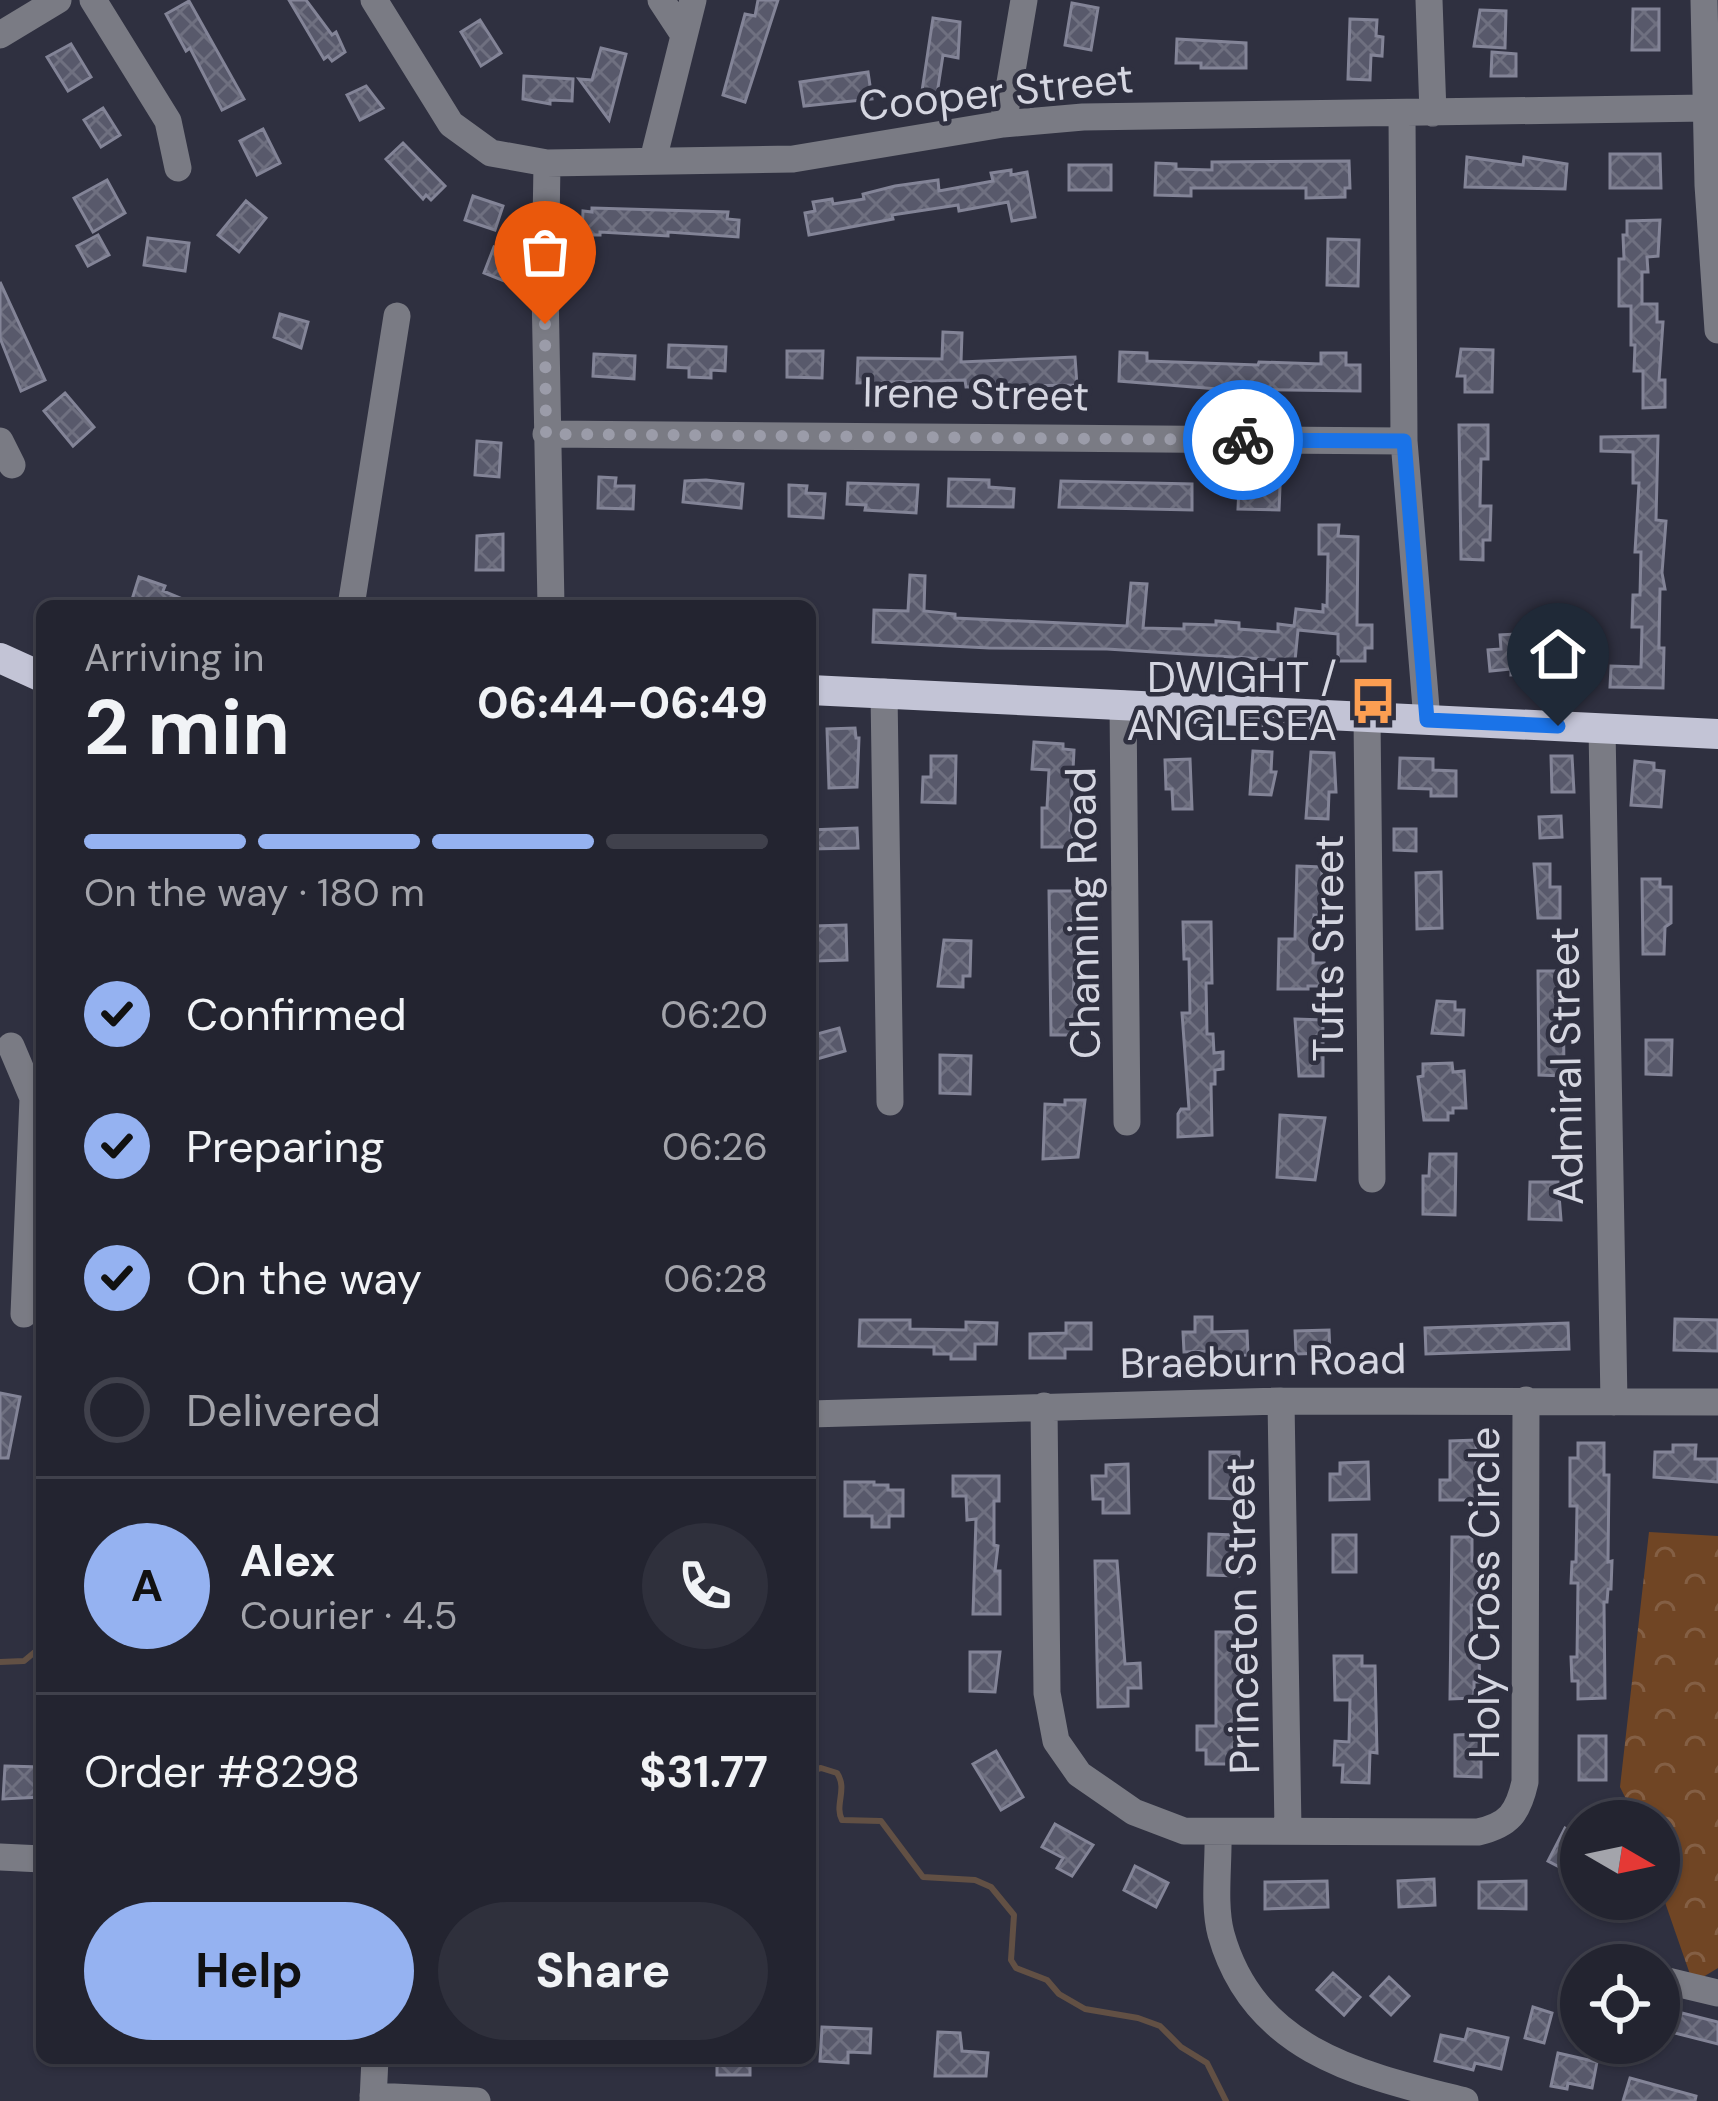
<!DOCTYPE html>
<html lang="en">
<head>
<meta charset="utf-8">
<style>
  :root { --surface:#232430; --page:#2f303c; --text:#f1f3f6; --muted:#a3a4ab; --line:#40414c; --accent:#95b2f1 }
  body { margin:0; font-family:"DM Sans",sans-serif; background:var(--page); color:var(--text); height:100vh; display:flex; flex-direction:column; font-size:45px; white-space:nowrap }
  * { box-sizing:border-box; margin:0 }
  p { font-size:39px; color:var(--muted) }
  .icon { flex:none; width:66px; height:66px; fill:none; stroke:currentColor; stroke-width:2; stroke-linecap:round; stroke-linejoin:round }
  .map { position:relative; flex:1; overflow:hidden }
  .details { position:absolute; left:36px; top:600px; width:780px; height:1464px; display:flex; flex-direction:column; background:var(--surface); border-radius:18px; box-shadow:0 3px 9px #0004,0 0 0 3px var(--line) }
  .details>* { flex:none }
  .needle { width:78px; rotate:99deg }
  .controls { position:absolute; left:1560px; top:1800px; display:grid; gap:24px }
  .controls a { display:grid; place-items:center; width:120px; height:120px; border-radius:50%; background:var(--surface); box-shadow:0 3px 9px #0004,0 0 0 3px var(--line); font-size:60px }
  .pin { position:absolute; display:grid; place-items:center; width:102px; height:102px; color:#fff; margin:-123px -51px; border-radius:50% 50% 50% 0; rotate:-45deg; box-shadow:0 0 12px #0007 }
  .pin .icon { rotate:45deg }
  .courier { position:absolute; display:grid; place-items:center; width:120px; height:120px; margin:-60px; border:9px solid #1a73e8; border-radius:50%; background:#fff; color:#222; box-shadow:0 3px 15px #0007 }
  .summary em { font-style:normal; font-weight:700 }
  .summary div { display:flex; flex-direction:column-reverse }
  .summary { display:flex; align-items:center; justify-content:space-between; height:204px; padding:0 48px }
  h1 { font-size:78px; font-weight:700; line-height:90px }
  .bar { display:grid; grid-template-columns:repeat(4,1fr); gap:18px 12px; align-content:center; height:144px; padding:0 48px }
  .bar i { height:15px; border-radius:9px; background:var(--line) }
  .bar .active { background:var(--accent) }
  .bar p { grid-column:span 4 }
  .line { display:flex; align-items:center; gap:30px; padding:0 48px; border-top:3px solid var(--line) }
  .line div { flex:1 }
  .round { display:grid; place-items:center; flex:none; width:126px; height:126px; border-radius:63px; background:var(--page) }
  ol { padding:0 48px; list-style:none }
  li { display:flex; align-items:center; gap:36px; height:132px }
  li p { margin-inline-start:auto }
  li .icon { padding:12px; border-radius:50%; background:var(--accent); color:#111; stroke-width:4 }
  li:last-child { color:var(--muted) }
  li i { width:66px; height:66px; border:6px solid var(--line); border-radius:50% }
  .cta { display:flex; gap:24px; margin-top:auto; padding:24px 48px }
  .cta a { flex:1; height:138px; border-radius:72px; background:var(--accent); color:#111; font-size:48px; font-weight:700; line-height:138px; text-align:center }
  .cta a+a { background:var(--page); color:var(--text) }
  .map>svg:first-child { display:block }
  .forest { fill:url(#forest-crowns) }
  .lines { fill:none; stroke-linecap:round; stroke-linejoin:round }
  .stream { stroke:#625044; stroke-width:6 }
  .building { fill:url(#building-cross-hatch); stroke:#838497; stroke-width:3 }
  .minor { stroke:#7a7b84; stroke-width:27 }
  .major { stroke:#c3c4d6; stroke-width:30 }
  .done { stroke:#9b9ca9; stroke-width:12; stroke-dasharray:0 21.6 }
  .route { stroke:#1a73e8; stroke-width:15 }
  .labels { text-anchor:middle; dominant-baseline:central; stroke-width:9; stroke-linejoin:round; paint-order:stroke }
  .street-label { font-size:42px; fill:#d5d6e1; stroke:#2f3040 }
  .poi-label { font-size:42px; fill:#d5d6e1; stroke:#2f3040; text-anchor:end }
</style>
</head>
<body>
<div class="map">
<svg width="1718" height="2101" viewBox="0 0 1718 2101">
  <defs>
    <pattern id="forest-crowns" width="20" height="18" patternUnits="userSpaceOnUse" patternTransform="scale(3)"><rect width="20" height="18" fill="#704524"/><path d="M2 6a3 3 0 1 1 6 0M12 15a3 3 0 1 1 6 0" fill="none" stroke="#845f44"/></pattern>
    <pattern id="building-cross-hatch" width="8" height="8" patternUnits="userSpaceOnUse" patternTransform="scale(3)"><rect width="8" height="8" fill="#58596b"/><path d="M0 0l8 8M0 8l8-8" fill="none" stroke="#6f7080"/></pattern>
  </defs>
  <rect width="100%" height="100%" fill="#2f3040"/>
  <!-- forest -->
  <path class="forest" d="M1649,1532L1718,1536V1968L1693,1983L1659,1885V1821H1637L1620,1787Z"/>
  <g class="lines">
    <!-- stream -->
    <path class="stream" d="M0,1662L24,1661L42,1646
      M810,1771L821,1768L837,1773C848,1789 834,1805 842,1820L881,1821L923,1877L975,1880L991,1887L1014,1915L1011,1960L1016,1968L1047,1980L1059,1994L1085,2009L1138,2018L1160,2026L1181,2047L1207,2063L1226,2101"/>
  </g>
  <!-- building -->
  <path class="building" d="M289,0H306L332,35L336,32L345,52L332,61L328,56L324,59Z
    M758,0H778L745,102L723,95L745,14L755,16Z
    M189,1L244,99L222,110L190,48L186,51L166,14Z
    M1072,3L1098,8L1091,50L1065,45Z
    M1633,9H1659V50H1632Z
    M1480,10L1506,11L1505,48L1474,46Z
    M933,18L960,22L958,58L943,55L937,94L922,91Z
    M1350,19L1377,20L1376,36L1383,37L1382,56L1371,55L1370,80L1348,79Z
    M480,20L501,53L481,66L461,32Z
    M1177,39L1246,43V68H1201V63H1176Z
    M71,44L91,77L68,91L47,57Z
    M601,48L626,54L609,120L579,79L592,80Z
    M1492,52L1516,54V76H1491Z
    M868,72L872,99L804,106L800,82Z
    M524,76L573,79L572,101L550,100V104L523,99Z
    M366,86L383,108L360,120L347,95Z
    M103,108L120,135L101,147L84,120Z
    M263,129L280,163L257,175L240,141Z
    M403,143L445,186L431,200L426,195L423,199L386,159Z
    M1610,154H1660L1661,188H1610Z
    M1467,157L1523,165L1524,157L1567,164L1565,189L1465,187Z
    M1349,161L1350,188H1345V197L1306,198V188H1191V196L1155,195L1156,163L1176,164V169L1212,170V162Z
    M1069,165H1111V190H1069Z
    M1011,170V175L1027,172L1035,217L1012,221L1008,202L959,211L958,205L892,215L893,219L809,235L805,213L815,211L813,202L832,199L833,204L864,199L863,194L895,186L938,180L939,191L993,181L991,173Z
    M107,180L125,213L93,232L74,198Z
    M473,196L503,206L495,230L465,220Z
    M246,201L266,218L239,252L218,235Z
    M592,208L728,212L727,219L739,220L738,237L668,232V236L600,232V235H582L583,211L592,212Z
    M1660,220L1658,256L1647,257L1648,272H1642V304H1657V322H1663L1659,380H1665V407L1643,408V371H1634L1635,345H1631V306H1619V259H1624L1623,235H1627V221Z
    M98,235L109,255L88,266L77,246Z
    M148,238L189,243L185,271L144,265Z
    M1328,239L1359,240L1358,286L1327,285Z
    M494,247L517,256L507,282L484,273Z
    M0,282L45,380L21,391L0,338Z
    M280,314L308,322L301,348L274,337Z
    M943,332L962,333L961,362L1075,357L1077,385L966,387L965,380L857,383L858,358L942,359Z
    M669,345L726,347L725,371L711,370V378L689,377V368L668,367Z
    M1461,349L1493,350L1492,392H1465V376H1457Z
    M787,351H823L822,378L787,377Z
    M1120,352L1147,353V361L1258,365L1259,362L1321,364V353H1346V365H1360V391L1218,389L1119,381Z
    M594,354L635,356L634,379L593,376Z
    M65,393L94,427L73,446L44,411Z
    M1459,425H1488V459H1481L1480,506H1491L1490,540H1483V560L1461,559Z
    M1658,436L1656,520L1666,521L1662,573L1665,589H1660L1659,641V648H1664L1663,688L1610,687L1611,666L1641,667L1642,627H1632L1633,595H1640L1641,552H1635L1639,483H1633V452L1601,451V437Z
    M477,441L501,443L499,477L475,475Z
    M599,477L616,478L615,486H634L633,509L598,508Z
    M949,479L989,480V487L1014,489L1013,507L948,506Z
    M706,480L743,484L741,508L683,502L685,481Z
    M1061,481L1192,484V510L1059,507Z
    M848,483L918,485L916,513L865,510L866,505L847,504Z
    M789,485L807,486L806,493L825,494L823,518L789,516Z
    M1239,486L1280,487L1279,510L1238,509Z
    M1319,525H1339L1338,536L1358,537L1357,625H1372V648H1365V661H1338V634L1298,630L1295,661L1107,649L989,648L873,642L874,610L908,611L910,575L925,576L924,611L955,614V618L1127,626L1131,583L1147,584L1143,628L1184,629V624L1216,625V621L1239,623V629L1278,632V624L1294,626L1296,609L1323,612V605L1327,606L1328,554H1319Z
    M503,534V570H476L477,536Z
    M139,577L165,586L163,591L199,606H130Z
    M1549,632L1551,654L1536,655L1537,668H1530V674L1511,675V669L1490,671L1488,650L1501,649L1500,635Z
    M855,728L856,738H859L857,787L829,788L827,729Z
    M1034,742L1063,744V749L1074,750L1070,830H1073V847H1042V808H1047L1049,770L1032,769Z
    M1253,751L1272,752L1271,772H1276L1271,795L1250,794Z
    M1311,752L1334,753L1336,792H1329L1328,819L1306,818Z
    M931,756H956L955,803L922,802L923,777H931Z
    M1551,756H1572L1574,792H1552Z
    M1400,758L1433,759V770L1456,771V796H1431V789L1399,788Z
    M1190,759L1192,809H1173L1172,789H1166L1165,760Z
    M1635,761L1654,763V770L1664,771L1661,807L1631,805Z
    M1561,816L1562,837L1540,838L1539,817Z
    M857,828L858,848L810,849V830Z
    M1394,829H1416V851L1394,850Z
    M1534,864H1550V887H1560V918H1538Z
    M1297,866L1322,867L1321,916L1314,915L1313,963H1324L1323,986H1308V989H1278L1279,939H1295Z
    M1441,872L1442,928L1417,929L1416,873Z
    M1642,879H1660V887H1671V923L1665,927L1664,954H1643Z
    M1049,891H1079L1073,997H1080L1079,1035H1051Z
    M1183,922H1211L1212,983H1206L1207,1034H1213L1214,1053L1223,1052V1069L1215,1070V1084H1211L1212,1135L1178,1137V1114L1181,1109H1189L1182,1013H1190L1189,959H1184Z
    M846,925L847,960L816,961L815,926Z
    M944,940L971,941L970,976H963V987L938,986Z
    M1538,971H1563L1564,1076L1539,1075Z
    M1437,1001L1455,1002V1010H1464L1463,1035L1432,1033Z
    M1295,1019L1323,1020V1076H1299Z
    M839,1028L845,1051L810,1061V1036Z
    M1646,1040H1672L1671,1075L1646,1074Z
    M940,1055L971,1056L970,1094L940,1093Z
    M1452,1063L1453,1072L1464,1071L1466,1108H1453V1113H1448V1120H1424L1418,1077L1423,1076V1064Z
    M1065,1100H1085L1078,1157L1043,1159L1045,1104L1065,1105Z
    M1280,1115L1325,1118L1315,1180L1277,1177Z
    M1430,1154H1456L1455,1215L1423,1214V1176H1429Z
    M1530,1182H1558L1561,1220L1529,1219Z
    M1195,1317H1212V1332L1247,1331L1248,1355L1210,1356V1351L1184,1352L1183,1332H1195Z
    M1675,1319L1718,1320V1351L1674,1350Z
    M860,1320H910V1329L966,1330V1322L997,1323L996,1344H975V1359H951V1354H934V1347L859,1346Z
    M1066,1323H1091V1349H1065V1358H1030V1334L1066,1333Z
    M1568,1323L1569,1349L1426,1354L1425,1328Z
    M1329,1330L1330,1353L1296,1354L1295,1331Z
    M0,1393L20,1397L8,1458H0Z
    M1476,1440V1500H1440V1480H1450V1441Z
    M1578,1443H1604V1475H1609L1608,1562L1612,1561L1611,1589H1608L1607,1602H1604L1605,1698L1578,1699V1681H1572L1571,1657H1577L1578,1583H1571L1572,1562H1576L1577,1506H1570V1458H1578Z
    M1673,1445H1696L1695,1459H1718V1482L1654,1477L1655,1452H1673Z
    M1210,1452H1239L1238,1499L1210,1498Z
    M1368,1462L1369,1499L1330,1500V1474H1340V1463Z
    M1128,1464L1129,1513H1103V1499H1093L1092,1476H1106V1465Z
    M953,1476H999V1501H994V1545L998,1546L995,1571H1000V1614H973L976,1519L967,1520L966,1496H953Z
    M845,1482H874V1485H888V1490H903V1516H889V1527H872V1516H845Z
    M1209,1534L1234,1535V1551H1240L1239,1576L1208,1575Z
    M1333,1535H1356V1572H1333Z
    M1452,1537H1472V1561H1478V1605H1471L1472,1659H1479L1480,1682H1474V1698L1450,1699Z
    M1095,1561H1117L1125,1664L1140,1663L1141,1688H1128V1706L1098,1707Z
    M1216,1632H1240L1238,1726H1242V1747H1232V1764H1206V1750H1197V1726H1216Z
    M970,1652H1000L995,1692L970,1691Z
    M1334,1656H1362V1666H1375L1377,1753L1370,1752L1369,1783L1342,1782L1343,1765H1334L1335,1741L1349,1742L1350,1700H1335Z
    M1481,1734V1777L1455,1776V1735Z
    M1579,1736H1606V1780H1579Z
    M996,1751L1023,1797L1001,1810L973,1764Z
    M5,1766L41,1767L42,1797L3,1799Z
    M1055,1824L1093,1845L1072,1876L1057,1868L1063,1858L1042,1847Z
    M1565,1828L1581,1836V1868L1573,1864L1569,1872L1548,1861Z
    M1135,1866L1168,1883L1156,1907L1124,1890Z
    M1434,1879L1435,1905L1399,1907L1398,1881Z
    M1327,1881L1328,1907L1265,1909V1882Z
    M1526,1881V1909L1479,1908V1882Z
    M1333,1973L1360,1997L1344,2015L1317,1990Z
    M1389,1977L1409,1996L1391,2015L1371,1996Z
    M1533,2007L1552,2013L1544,2043L1525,2038Z
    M1670,2010L1718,2022V2044L1659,2029V2011L1669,2014Z
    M822,2027L871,2029L870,2053L848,2052V2063L820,2061Z
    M1468,2029L1508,2038L1501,2069L1475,2063L1473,2070L1435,2061L1441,2035L1465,2040Z
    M938,2032L960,2033L962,2051L988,2053L986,2076H935Z
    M1558,2053L1597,2062L1592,2088L1568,2083L1567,2089L1551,2086Z
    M717,2058H750V2075H717Z
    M1630,2078L1696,2096L1695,2101H1623Z"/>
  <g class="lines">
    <!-- minor -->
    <path class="minor" d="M93,0L168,121L178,168
      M374,0L451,124L491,153L547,163L793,159L1003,124L1083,117L1706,108
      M661,0L684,35
      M1429,0L1433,113
      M1704,0L1708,185L1718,330
      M0,35L58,0
      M1402,114L1404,441L1427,720
      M1003,124L1024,0
      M653,160L693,0
      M547,163L545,288L551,606
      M546,434L1404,441
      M0,441L12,465
      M351,606L397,316
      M884,692L890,1102
      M1123,704L1127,1122
      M1367,717L1372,1179
      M1602,728L1614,1402
      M11,1046L33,1098L24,1314
      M1281,1401L1288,1830
      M1044,1406L1047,1693L1056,1741L1079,1774L1134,1812L1184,1831L1478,1832C1509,1825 1518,1813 1525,1782L1526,1400
      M810,1414L1281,1401L1718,1402
      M1218,1833C1219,1864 1213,1904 1221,1934C1254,2052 1362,2075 1465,2101
      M0,1857L42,1859
      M1659,1979L1718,1993
      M373,2096L477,2101
      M373,2101L375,2058"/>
    <!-- major -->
    <path class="major" d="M0,658L42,677
      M810,690L1718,734"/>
  </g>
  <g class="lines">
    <!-- done -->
    <path class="done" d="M545,324L546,434L1243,440"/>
    <!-- route -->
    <path class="route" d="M1243,440L1404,441L1427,720L1558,726"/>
  </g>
  <!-- icons -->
  <defs>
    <symbol id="bus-bare" viewBox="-9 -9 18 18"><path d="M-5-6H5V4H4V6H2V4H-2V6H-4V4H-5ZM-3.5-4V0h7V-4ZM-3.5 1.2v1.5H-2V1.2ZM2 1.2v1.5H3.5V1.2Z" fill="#fc9e52" stroke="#2f3040" stroke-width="2.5" paint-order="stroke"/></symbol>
  </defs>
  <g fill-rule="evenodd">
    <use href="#bus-bare" x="1340" y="668" width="66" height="66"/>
  </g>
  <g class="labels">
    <!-- street labels -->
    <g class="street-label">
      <text transform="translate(996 92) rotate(-6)">Cooper Street</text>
      <text transform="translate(976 394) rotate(1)">Irene Street</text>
      <text transform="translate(1083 913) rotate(-91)">Channing Road</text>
      <text transform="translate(1328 948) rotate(-90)">Tufts Street</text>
      <text transform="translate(1566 1066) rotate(-91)">Admiral Street</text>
      <text transform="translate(1263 1361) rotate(-1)">Braeburn Road</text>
      <text transform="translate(1484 1593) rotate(-90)">Holy Cross Circle</text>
      <text transform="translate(1242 1616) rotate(-91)">Princeton Street</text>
    </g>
    <!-- poi labels -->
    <g class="poi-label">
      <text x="1337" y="677">DWIGHT /<tspan x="1337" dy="48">ANGLESEA</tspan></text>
    </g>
  </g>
</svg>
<div class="controls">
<a><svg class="needle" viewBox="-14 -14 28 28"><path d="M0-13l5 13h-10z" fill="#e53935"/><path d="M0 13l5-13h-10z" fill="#a3a4ab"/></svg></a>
<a><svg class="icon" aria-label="locate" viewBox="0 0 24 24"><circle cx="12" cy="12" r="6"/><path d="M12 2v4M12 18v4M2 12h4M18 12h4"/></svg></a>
</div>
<div class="pin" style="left:545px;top:324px;background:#ea580c"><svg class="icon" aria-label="bag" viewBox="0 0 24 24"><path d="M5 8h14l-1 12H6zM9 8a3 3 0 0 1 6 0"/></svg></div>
<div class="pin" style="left:1558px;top:726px;background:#1f2937"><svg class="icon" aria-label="home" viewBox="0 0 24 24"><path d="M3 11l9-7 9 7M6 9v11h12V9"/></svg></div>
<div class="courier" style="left:1243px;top:440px"><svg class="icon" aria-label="bike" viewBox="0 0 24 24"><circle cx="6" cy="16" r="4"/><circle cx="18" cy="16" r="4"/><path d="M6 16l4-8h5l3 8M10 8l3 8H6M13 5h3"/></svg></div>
<section class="details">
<div class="summary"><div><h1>2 min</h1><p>Arriving in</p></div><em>06:44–06:49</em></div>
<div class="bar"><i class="active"></i><i class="active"></i><i class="active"></i><i></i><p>On the way · 180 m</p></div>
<ol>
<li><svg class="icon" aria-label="check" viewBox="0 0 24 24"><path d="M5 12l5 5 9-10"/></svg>Confirmed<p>06:20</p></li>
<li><svg class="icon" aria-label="check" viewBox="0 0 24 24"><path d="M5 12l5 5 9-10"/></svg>Preparing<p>06:26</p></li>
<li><svg class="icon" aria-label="check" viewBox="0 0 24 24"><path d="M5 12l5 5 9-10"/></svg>On the way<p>06:28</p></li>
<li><i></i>Delivered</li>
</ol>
<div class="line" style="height:216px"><b class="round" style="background:var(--accent);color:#111">A</b><div><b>Alex</b><p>Courier · 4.5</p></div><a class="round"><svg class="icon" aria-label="phone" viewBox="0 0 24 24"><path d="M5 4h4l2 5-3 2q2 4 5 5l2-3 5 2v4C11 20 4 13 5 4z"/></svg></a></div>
<div class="line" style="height:156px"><div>Order #8298</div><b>$31.77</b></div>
<div class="cta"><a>Help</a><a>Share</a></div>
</section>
</div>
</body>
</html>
